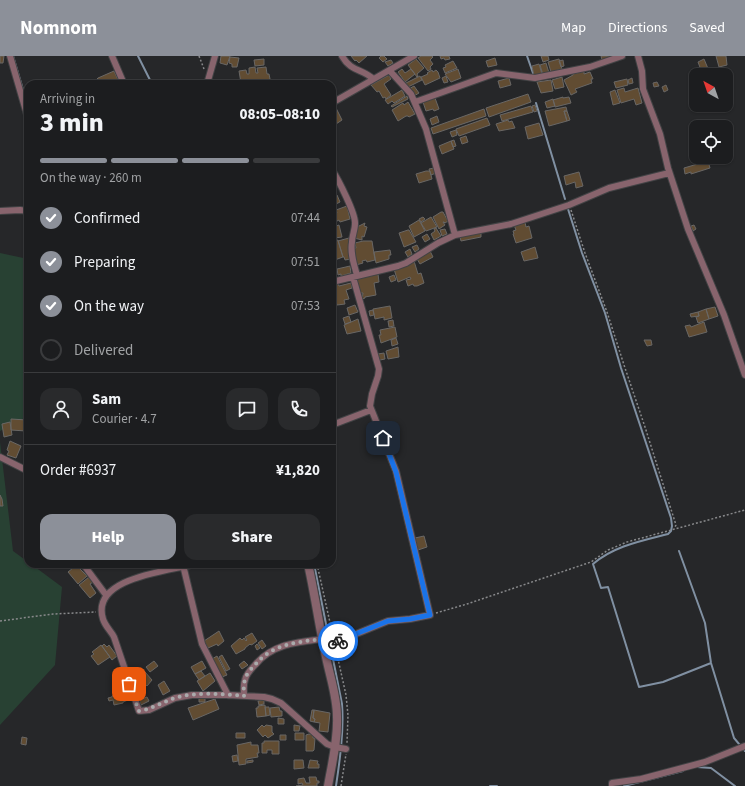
<!DOCTYPE html>
<html lang="en">
<head>
<meta charset="utf-8">
<style>
  :root { --surface:#1c1d1f; --page:#292a2c; --text:#f1f3f6; --muted:#a0a2a4; --line:#3a3b3d; --accent:#8c9099 }
  body { margin:0; font-family:"Source Sans 3",sans-serif; background:var(--page); color:var(--text); height:100vh; display:flex; flex-direction:column; font-size:15px; white-space:nowrap }
  * { box-sizing:border-box; margin:0 }
  p { font-size:13px; color:var(--muted) }
  .icon { flex:none; width:22px; height:22px; fill:none; stroke:currentColor; stroke-width:2; stroke-linecap:round; stroke-linejoin:round }
  .map { position:relative; flex:1; overflow:hidden }
  .details { position:absolute; left:24px; top:24px; width:312px; height:488px; display:flex; flex-direction:column; background:var(--surface); border-radius:12px; box-shadow:0 1px 3px #0004,0 0 0 1px var(--line) }
  .details>* { flex:none }
  .needle { width:26px; rotate:320deg }
  .tools { position:absolute; left:689px; top:12px; display:grid; gap:8px }
  .tools a { display:grid; place-items:center; width:44px; height:44px; border-radius:8px; background:var(--surface); box-shadow:0 1px 3px #0004,0 0 0 1px var(--line); font-size:20px }
  .pin { position:absolute; display:grid; place-items:center; width:34px; height:34px; color:#fff; margin:-17px; border-radius:8px; box-shadow:0 2px 6px #0006 }
  .courier { position:absolute; display:grid; place-items:center; width:40px; height:40px; margin:-20px; border:3px solid #1a73e8; border-radius:50%; background:#fff; color:#222; box-shadow:0 1px 5px #0007 }
  .overview em { font-style:normal; font-weight:800 }
  .overview div { display:flex; flex-direction:column-reverse }
  .overview { display:flex; align-items:center; justify-content:space-between; height:68px; padding:0 16px }
  h1 { font-size:26px; font-weight:800; line-height:30px }
  .bar { display:grid; grid-template-columns:repeat(4,1fr); gap:6px 4px; align-content:center; height:48px; padding:0 16px }
  .bar i { height:5px; border-radius:3px; background:var(--line) }
  .bar .current { background:var(--accent) }
  .bar p { grid-column:span 4 }
  .line { display:flex; align-items:center; gap:10px; padding:0 16px; border-top:1px solid var(--line) }
  .line div { flex:1 }
  .round { display:grid; place-items:center; flex:none; width:42px; height:42px; border-radius:12px; background:var(--page) }
  ol { padding:0 16px; list-style:none }
  li { display:flex; align-items:center; gap:12px; height:44px }
  li p { margin-inline-start:auto }
  li .icon { padding:4px; border-radius:50%; background:var(--accent); color:#fff; stroke-width:4 }
  li:last-child { color:var(--muted) }
  li i { width:22px; height:22px; border:2px solid var(--line); border-radius:50% }
  .primary-button { display:flex; gap:8px; margin-top:auto; padding:8px 16px }
  .primary-button a { flex:1; height:46px; border-radius:12px; background:var(--accent); color:#fff; font-size:16px; font-weight:800; line-height:46px; text-align:center }
  .primary-button a+a { background:var(--page); color:var(--text) }
  header { display:flex; align-items:center; gap:24px; box-sizing:border-box; height:56px; padding:0 20px; background:var(--accent); color:#fff }
  header strong { font-size:19px }
  nav { display:flex; gap:22px; margin-inline-start:auto; font-size:14px }
  .map>svg:first-child { display:block }
  .green { fill:#284133 }
  .lines { fill:none; stroke-linecap:round; stroke-linejoin:round }
  .stream { stroke:#8090a2; stroke-width:2 }
  .building { fill:#614c32; stroke:#696765 }
  .minor-casing { stroke:#424345; stroke-width:8 }
  .tertiary-casing { stroke:#424345; stroke-width:10 }
  .path { stroke:#88898b; stroke-width:1.5; stroke-dasharray:2 2; stroke-linecap:butt }
  .minor { stroke:#88646d; stroke-width:6 }
  .tertiary { stroke:#88646d; stroke-width:8 }
  .done { stroke:#aaabac; stroke-width:4; stroke-dasharray:0 7.2 }
  .route { stroke:#1a73e8; stroke-width:5 }
</style>
</head>
<body>
<header>
<strong>Nomnom</strong>
<nav><a>Map</a><a>Directions</a><a>Saved</a></nav>
</header>
<div class="map">
<svg width="745" height="730" viewBox="0 0 745 730">
  <rect width="100%" height="100%" fill="#262729"/>
  <!-- green -->
  <path class="green" d="M0,197L28,203V360L0,375Z
    M0,386L13,495L28,506V508H31L62,531L55,609L0,669Z"/>
  <g class="lines">
    <!-- stream -->
    <path class="stream" d="M13,0L27,47
      M138,0L152,28
      M527,0L534,20
      M536,47L565,143
      M568,153L582,197L605,257L621,312L671,462L672,470L671,475L668,478C641,485 614,490 593,508L601,532L608,531L639,631L663,626L711,607
      M679,495L705,567L711,607L734,682L745,695
      M314,508L342,648C344,675 340,703 336,730
      M697,711L711,712L735,730
      M490,730H497
      M624,730L683,715"/>
  </g>
  <!-- building -->
  <path class="building" d="M0,0H4L3,7H0Z
    M221,0H230L227,9L220,7Z
    M351,0H367L359,7L356,4L355,5Z
    M381,0H384L387,3L383,6L379,2Z
    M421,0H432L433,1L430,4L433,8L430,11L431,13L428,15L418,2Z
    M440,0H449L450,3L445,4L444,2L441,3Z
    M541,0H548L549,4L543,6Z
    M601,0H610V1L602,4Z
    M716,0H726L727,9L719,11Z
    M230,1L239,2L237,11H232V8L229,7Z
    M495,2L497,9L488,11L486,5Z
    M264,3V9L255,10L254,4Z
    M416,3L424,12L417,18L418,20L417,21L408,9Z
    M559,3L562,13L551,16L548,6Z
    M704,3L709,15L699,19L696,16L701,14L698,6Z
    M391,4L393,7L388,10L385,6Z
    M563,4L564,10L561,11L559,5Z
    M453,5L457,12L445,17L443,12L446,11L445,9Z
    M546,7L549,17L543,19L540,9Z
    M539,8L542,18L534,20L532,10Z
    M255,11L256,17H258L257,12L266,11L267,18H269L270,23L268,24V28H260V25L241,27L239,15L246,14L247,18H249V12Z
    M402,13L405,17L411,13L415,18L405,26L398,16Z
    M458,13L461,22L451,26L445,18Z
    M432,14L433,16L436,14L438,16L440,22L425,29L421,21L428,18L427,17Z
    M114,15L120,28H98L96,24L98,22Z
    M584,15V18L590,16L593,23H591L592,27L575,33L577,36L571,39L564,24L573,19V18Z
    M389,19L391,23L384,28L391,39L386,43L385,41L383,42L379,35L377,36L371,29Z
    M420,20L422,24L408,31L406,27Z
    M446,20L448,26L444,27L442,22Z
    M562,21L564,31L555,33L552,24Z
    M509,22L511,29L500,32L498,25Z
    M632,22L633,27L629,28L628,24Z
    M627,23L628,29L616,32L614,26Z
    M551,24L553,35L541,37L537,26Z
    M657,26L659,30L654,31L653,27Z
    M666,29L668,34L664,36L662,31Z
    M414,30L419,37L414,40L409,33Z
    M624,32L625,36L638,32L642,47L636,49L634,43L621,47L617,34Z
    M402,34L405,40L394,47L392,45L388,48L385,44Z
    M615,34L620,47L613,49L610,36Z
    M528,38L531,46L489,61L486,52Z
    M407,40L408,43L392,51L391,50Z
    M563,41V42L569,41L571,47L555,51L553,44Z
    M435,42L439,53L434,55L433,53L426,55L423,46Z
    M553,43L555,50L547,52L545,46Z
    M408,46L415,58L409,61L408,60H406L398,65L392,54L403,47L404,49Z
    M535,49L537,55L534,56L532,50Z
    M335,50L342,64L336,68L332,58V52Z
    M531,50L533,56L502,65L500,59Z
    M566,51L567,55H564L567,65L549,70L545,55Z
    M484,53L486,60L433,78L431,72Z
    M564,55H567L570,64L567,65Z
    M437,60L439,66L432,69L430,63Z
    M487,62L490,69L459,80L456,73Z
    M508,64L509,66L512,65L515,72L499,75L496,68Z
    M539,67L543,79L528,83L525,71Z
    M456,74L457,79L452,81L450,76Z
    M466,80L468,86L462,88L460,82Z
    M454,84L456,90L453,91L451,85Z
    M451,85L454,93L442,98L439,90Z
    M708,105L710,112L691,118V116L685,118L684,112Z
    M434,112L436,117L431,119L429,113Z
    M426,115H430L432,123L419,127L416,118Z
    M579,116L583,130L576,132L575,126L566,129L564,120Z
    M337,139L340,146L334,149L332,141Z
    M347,150L350,163L340,166L339,164L335,166L333,159L337,157L336,154Z
    M441,156H443L448,165L445,167L444,166H443L445,169L439,173L433,161Z
    M423,161L425,163L421,166L419,163Z
    M431,161L437,171L426,175L421,167Z
    M419,164L425,175L414,181L409,170Z
    M525,166L526,171L529,170L532,182L516,187L513,178H514L513,175L516,174L514,169Z
    M365,167L364,170L367,171L364,181L362,180V184L354,182L357,171Z
    M339,169L342,181L335,182L333,171Z
    M694,169L696,173L693,175L691,170Z
    M436,172L441,180L434,184L431,178L435,175L434,173Z
    M445,173L447,178L442,180L440,174Z
    M408,174H409L416,186L404,191L399,177Z
    M481,177V181L461,185L460,181Z
    M427,178L430,183L425,186L422,181Z
    M349,182L351,203L345,204L344,201H343L338,185Z
    M338,184L343,201L332,205V186Z
    M363,185H372L375,204L367,206L366,204L362,205L363,207L356,209L353,193L356,192L355,187Z
    M417,189L419,193L415,196L412,191Z
    M535,191L538,202L524,205L521,196Z
    M410,193L412,198L408,201L405,196Z
    M390,194L391,199H389V203L376,207L374,196Z
    M430,195L433,201L420,208L417,203Z
    M414,205L418,218L421,217L424,227L417,230H414L413,228L408,230L406,224L411,223L410,221L398,226L394,213Z
    M350,210L351,217L341,220V218L338,219L337,213Z
    M378,218L379,226L374,227L376,239L365,241V242L362,243L363,237H360L356,222Z
    M394,219L396,224L391,226L389,221Z
    M351,227L352,232L346,234L349,243L344,244L345,248L337,249L332,230L338,228L339,230Z
    M355,249L358,256L349,259L347,252Z
    M390,250L392,262L384,264V261L375,263L373,253Z
    M715,251L718,260L709,263L706,253Z
    M706,253L709,263L698,267L696,261L699,260L698,256Z
    M373,254L374,259L370,260L369,255Z
    M698,256L699,260L691,261L690,258Z
    M349,260L351,266L345,268L343,262Z
    M358,263L361,275L347,278L344,269Z
    M393,264L394,270L389,271L388,265Z
    M704,266L707,276L689,281L685,270L690,269L691,271Z
    M395,271L397,281L381,287L379,279H381L380,274Z
    M396,282L398,288L392,290L391,284Z
    M644,284H651L652,289L647,290Z
    M398,291L399,301L388,303L386,295Z
    M384,297L385,303L380,304L378,298Z
    M11,363L27,364L26,375L11,374Z
    M10,366L12,379L4,381L2,368Z
    M10,385L21,390L16,402L7,399L9,395L7,394Z
    M0,439L2,443L3,450H0Z
    M424,480L427,491L418,494L415,482Z
    M75,508L87,520L78,528L68,516L73,512L72,510Z
    M89,521L93,526L90,528L96,537L90,542L79,529Z
    M219,575L224,585L218,590L217,588L208,592L204,585Z
    M252,577L257,585L253,588L251,589L250,588L245,592V593L236,598L231,590L240,582L242,584L244,582L246,585L247,584L245,581Z
    M262,584L266,590L262,593L258,587Z
    M104,588L107,591L109,589L117,600L112,604L102,590Z
    M257,588L260,592L257,594L255,590Z
    M101,589L110,601L98,609L91,600L94,598L92,596Z
    M222,599L230,613L226,615L219,601Z
    M217,600L227,619L222,621L212,603Z
    M154,605L158,610L150,616L146,611Z
    M202,605L206,612L195,618L191,611Z
    M244,605L248,609L242,613L239,609Z
    M120,612L121,618L119,619L117,613Z
    M142,614L144,617L140,620L137,618Z
    M201,615L205,620L199,624L195,618Z
    M145,616L152,624L147,630L146,629L140,634L133,626Z
    M210,617L215,625L203,635L197,625Z
    M164,625L170,635L163,639L158,629Z
    M139,635L142,640L138,642L136,636Z
    M125,636V637L128,636L130,642H127L128,644L123,646V647L114,649L113,644L109,645L108,642L112,641V640Z
    M147,641L149,645L141,649L139,644Z
    M199,642H205V646H199Z
    M215,643L219,653L193,664L188,652Z
    M264,644V648L259,649L258,645Z
    M265,649L266,660L257,661L256,652H258V650Z
    M265,651H269L270,659L266,660Z
    M279,651L280,655H282V660L271,661L270,652Z
    M312,654H314L313,662L315,663L314,666L310,665Z
    M314,654L330,657L328,676L319,675L320,667L314,666L315,663L313,662Z
    M278,662L284,663V668H278Z
    M262,669L264,671L266,669L272,670V676L274,678L268,682L265,679L263,681L257,674Z
    M294,669L300,670L299,675H294Z
    M236,677H245V682H236Z
    M295,677H304V684H295Z
    M309,678L313,679V682H315L314,694L313,695H306V679Z
    M280,679H286V684H280Z
    M22,681L27,682L26,689L21,688Z
    M264,685H279V698H272V694H267V697H262V687H264Z
    M251,686V689H258L259,697H257L258,701L246,703V708L239,709L237,689Z
    M237,699L238,705L233,706L232,700Z
    M253,704V706L247,707V705Z
    M294,704H303L304,712L294,713Z
    M310,704L318,705L317,708H319V712H308Z
    M309,721H316L317,725H319V727H317V730H296L303,729L302,727L298,728V723L304,722L306,727H310Z"/>
  <g class="lines">
    <defs>
      <path id="minor" d="M10,0L28,62
        M112,0L124,28
        M342,0C351,16 363,13 373,23
        M638,0L642,15L643,33L660,78L668,112L688,173L724,259L745,319
        M390,15L411,38L426,73L455,179
        M207,28L215,0
        M415,46L496,17L535,22L590,11L622,0
        M332,47L414,0
        M332,114C338,123 356,158 355,168C355,174 352,180 352,186C350,197 354,209 357,219
        M0,155L20,154L28,155
        M332,226L398,210L406,207L438,187L455,179L511,168L569,149L609,132L669,117
        M332,369L371,354
        M0,401L28,415
        M83,508L106,539
        M195,508C170,515 90,521 103,563C105,570 111,575 114,581L139,655L149,654L175,642L192,639H228L264,641L272,643L281,647L327,688L335,691L346,693
        M183,509L202,588L228,639
        M324,589L334,587L388,565L410,563L430,559L396,415L370,350L372,338L378,320L379,313L353,221
        M244,640C244,635 243,629 245,624C246,618 251,613 255,609C272,588 297,586 323,583
        M612,730V727L641,723L705,706L745,690"/>
      <path id="tertiary" d="M308,508C315,539 319,570 326,601C330,621 337,640 337,661C338,684 332,707 328,730"/>
    </defs>
    <!-- minor casing -->
    <use href="#minor" class="minor-casing"/>
    <!-- tertiary casing -->
    <use href="#tertiary" class="tertiary-casing"/>
    <!-- path -->
    <path class="path" d="M199,0L204,13
      M571,154L585,197L607,256L625,312L645,371L676,469L674,473
      M317,508L333,580
      M436,557L467,548L591,506L608,494L627,486L745,454
      M0,565L53,558L96,556
      M336,594L346,639L348,659L347,687
      M341,730L346,698"/>
    <!-- minor -->
    <use href="#minor" class="minor"/>
    <!-- tertiary -->
    <use href="#tertiary" class="tertiary"/>
  </g>
  <g class="lines">
    <!-- done -->
    <path class="done" d="M129,628L139,655C153,653 164,645 178,641C199,636 223,638 244,640C244,635 243,629 245,624C246,618 251,613 255,609C272,588 297,586 323,583L324,589L338,585"/>
    <!-- route -->
    <path class="route" d="M338,585L388,565L410,563L430,559L396,416L383,382"/>
  </g>
</svg>
<div class="tools">
<a><svg class="needle" viewBox="-14 -14 28 28"><path d="M0-13l5 13h-10z" fill="#e53935"/><path d="M0 13l5-13h-10z" fill="#a0a2a4"/></svg></a>
<a><svg class="icon" aria-label="locate" viewBox="0 0 24 24"><circle cx="12" cy="12" r="6"/><path d="M12 2v4M12 18v4M2 12h4M18 12h4"/></svg></a>
</div>
<div class="pin" style="left:129px;top:628px;background:#ea580c"><svg class="icon" aria-label="bag" viewBox="0 0 24 24"><path d="M5 8h14l-1 12H6zM9 8a3 3 0 0 1 6 0"/></svg></div>
<div class="pin" style="left:383px;top:382px;background:#1f2937"><svg class="icon" aria-label="home" viewBox="0 0 24 24"><path d="M3 11l9-7 9 7M6 9v11h12V9"/></svg></div>
<div class="courier" style="left:338px;top:585px"><svg class="icon" aria-label="bike" viewBox="0 0 24 24"><circle cx="6" cy="16" r="4"/><circle cx="18" cy="16" r="4"/><path d="M6 16l4-8h5l3 8M10 8l3 8H6M13 5h3"/></svg></div>
<section class="details">
<div class="overview"><div><h1>3 min</h1><p>Arriving in</p></div><em>08:05–08:10</em></div>
<div class="bar"><i class="current"></i><i class="current"></i><i class="current"></i><i></i><p>On the way · 260 m</p></div>
<ol>
<li><svg class="icon" aria-label="check" viewBox="0 0 24 24"><path d="M5 12l5 5 9-10"/></svg>Confirmed<p>07:44</p></li>
<li><svg class="icon" aria-label="check" viewBox="0 0 24 24"><path d="M5 12l5 5 9-10"/></svg>Preparing<p>07:51</p></li>
<li><svg class="icon" aria-label="check" viewBox="0 0 24 24"><path d="M5 12l5 5 9-10"/></svg>On the way<p>07:53</p></li>
<li><i></i>Delivered</li>
</ol>
<div class="line" style="height:72px"><a class="round"><svg class="icon" aria-label="person" viewBox="0 0 24 24"><circle cx="12" cy="8" r="4"/><path d="M4 21q1-7 8-7t8 7"/></svg></a><div><b>Sam</b><p>Courier · 4.7</p></div><a class="round"><svg class="icon" aria-label="chat" viewBox="0 0 24 24"><path d="M4 5h16v11H9l-5 4z"/></svg></a><a class="round"><svg class="icon" aria-label="phone" viewBox="0 0 24 24"><path d="M5 4h4l2 5-3 2q2 4 5 5l2-3 5 2v4C11 20 4 13 5 4z"/></svg></a></div>
<div class="line" style="height:52px"><div>Order #6937</div><b>¥1,820</b></div>
<div class="primary-button"><a>Help</a><a>Share</a></div>
</section>
</div>
</body>
</html>
